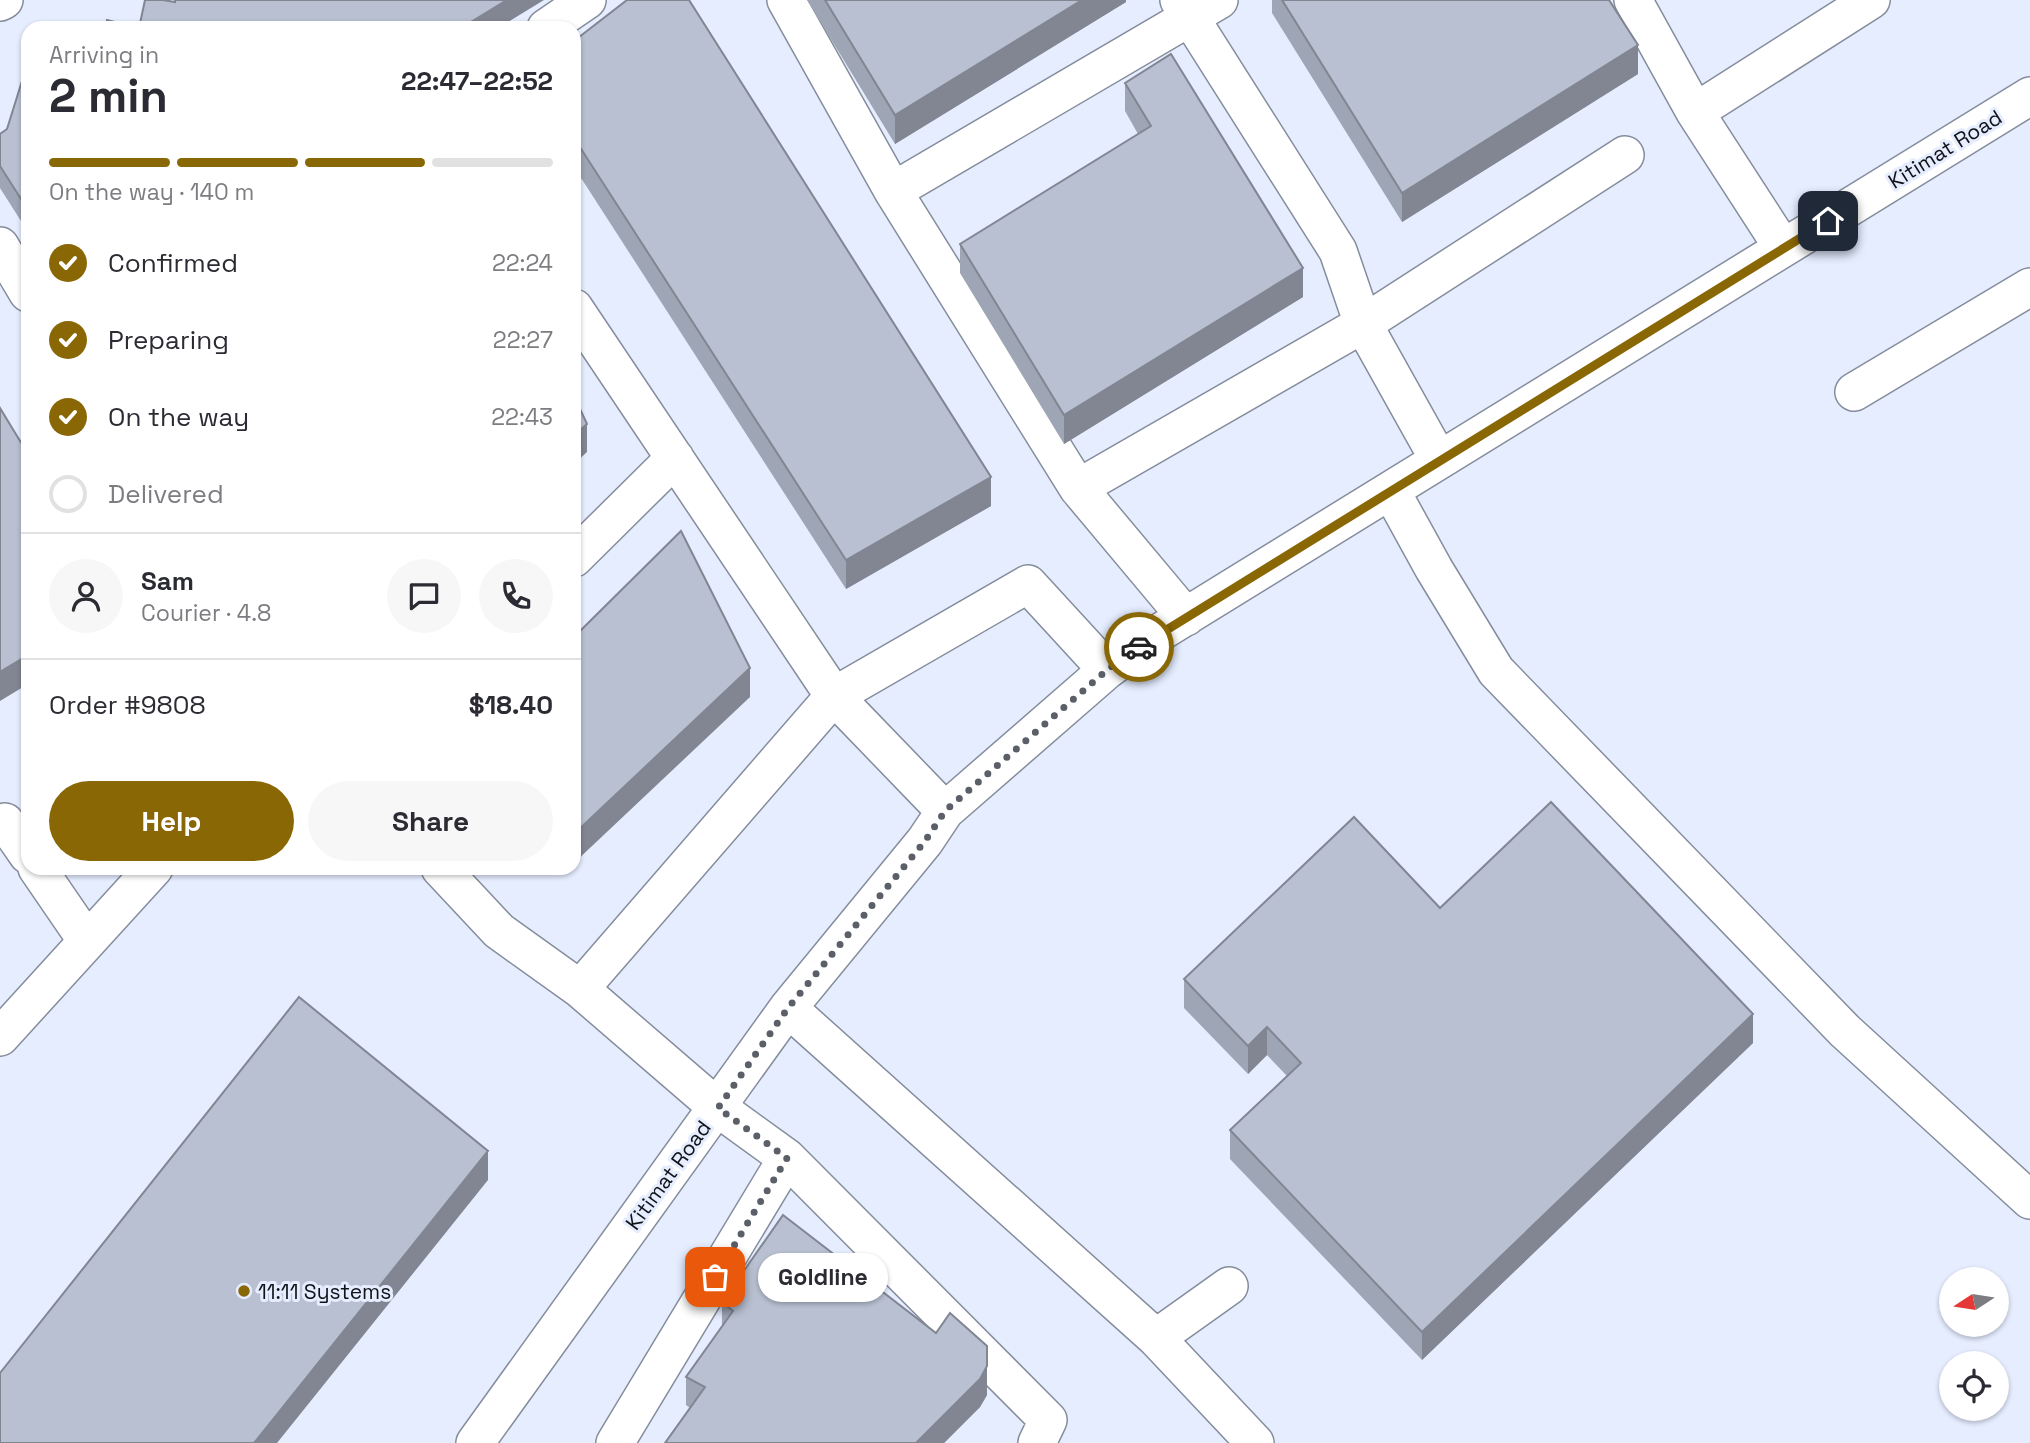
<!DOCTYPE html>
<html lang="en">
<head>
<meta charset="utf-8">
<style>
  :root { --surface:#fff; --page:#f7f7f7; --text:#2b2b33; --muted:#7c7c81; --line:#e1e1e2; --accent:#8a6705 }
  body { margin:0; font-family:"Space Grotesk",sans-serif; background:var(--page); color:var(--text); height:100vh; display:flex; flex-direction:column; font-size:26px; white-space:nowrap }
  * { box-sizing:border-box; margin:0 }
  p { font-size:23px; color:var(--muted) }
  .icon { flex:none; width:38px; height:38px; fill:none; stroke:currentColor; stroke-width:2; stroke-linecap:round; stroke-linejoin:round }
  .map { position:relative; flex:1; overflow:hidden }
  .panel { position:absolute; left:21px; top:21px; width:560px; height:854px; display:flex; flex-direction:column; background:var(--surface); border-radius:21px; box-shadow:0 2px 5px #0004 }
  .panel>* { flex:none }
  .needle { width:46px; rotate:258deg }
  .buttons { position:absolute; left:1939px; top:1267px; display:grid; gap:14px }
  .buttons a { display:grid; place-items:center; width:70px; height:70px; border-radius:50%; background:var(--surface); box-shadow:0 2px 5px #0004; font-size:35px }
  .pin { position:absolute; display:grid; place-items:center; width:60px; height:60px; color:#fff; margin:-30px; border-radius:14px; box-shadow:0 4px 10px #0006 }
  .courier { position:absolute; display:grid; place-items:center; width:70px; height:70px; margin:-35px; border:5px solid #8a6705; border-radius:50%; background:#fff; color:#222; box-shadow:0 2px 9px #0007 }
  .bubble { position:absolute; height:49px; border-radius:24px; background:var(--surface); box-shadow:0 2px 5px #0004; font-size:23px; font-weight:600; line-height:49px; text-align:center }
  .headline em { font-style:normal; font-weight:600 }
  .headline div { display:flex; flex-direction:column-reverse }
  .headline { display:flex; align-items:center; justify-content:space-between; height:119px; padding:0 28px }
  h1 { font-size:46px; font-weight:600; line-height:52px }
  .bar { display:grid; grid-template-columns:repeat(4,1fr); gap:10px 7px; align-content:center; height:84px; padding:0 28px }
  .bar i { height:9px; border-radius:5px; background:var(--line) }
  .bar .selected { background:var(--accent) }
  .bar p { grid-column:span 4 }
  .line { display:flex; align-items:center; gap:18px; padding:0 28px; border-top:2px solid var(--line) }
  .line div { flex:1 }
  .round { display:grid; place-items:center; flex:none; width:74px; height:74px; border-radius:37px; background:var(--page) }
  ol { padding:0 28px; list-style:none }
  li { display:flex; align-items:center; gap:21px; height:77px }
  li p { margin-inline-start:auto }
  li .icon { padding:7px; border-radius:50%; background:var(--accent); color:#fff; stroke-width:4 }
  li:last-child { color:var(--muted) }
  li i { width:38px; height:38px; border:4px solid var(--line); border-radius:50% }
  .action { display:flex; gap:14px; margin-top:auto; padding:14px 28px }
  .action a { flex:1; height:80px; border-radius:42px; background:var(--accent); color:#fff; font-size:28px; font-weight:600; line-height:80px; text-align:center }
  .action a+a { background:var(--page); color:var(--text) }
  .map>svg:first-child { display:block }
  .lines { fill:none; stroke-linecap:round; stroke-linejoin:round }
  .minor-casing { stroke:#858d9d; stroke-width:40 }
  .minor { stroke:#fff; stroke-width:37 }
  .wall { fill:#9ea5b4 }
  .shaded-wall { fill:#818692 }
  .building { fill:#b8c0d1; stroke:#818692; stroke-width:2 }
  .done { stroke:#5a5f68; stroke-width:7; stroke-dasharray:0 12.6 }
  .route { stroke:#8a6705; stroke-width:9 }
  .poi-dot { fill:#8a6705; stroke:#e5edff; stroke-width:2.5 }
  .labels { text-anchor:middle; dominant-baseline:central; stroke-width:6; stroke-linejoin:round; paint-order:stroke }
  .street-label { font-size:21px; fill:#0f1217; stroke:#e5edff }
  .poi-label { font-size:21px; fill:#0f1217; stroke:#e5edff; text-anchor:start }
</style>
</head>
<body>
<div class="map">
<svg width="2030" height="1443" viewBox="0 0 2030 1443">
  <rect width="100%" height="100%" fill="#e5edff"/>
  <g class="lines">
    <defs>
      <path id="minor" d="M786,0L893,191L1078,488
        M1179,0L1338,251L1363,324L1439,460
        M1633,0L1695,112L1783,248
        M0,2L4,0
        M546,28L587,0
        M1695,112L1871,0
        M893,191L1219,0
        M0,246L28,293
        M574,308L834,696L945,811
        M1854,392L2030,287
        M1391,491L1434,569L1496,671L1845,1031L2030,1200
        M574,558L675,458
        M1186,617L1078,488L1363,324L1625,155
        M0,825L5,822L28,855
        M37,868L87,941
        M440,868L499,931L580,989L718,1108L787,1158L1048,1420L1037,1443
        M580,989L834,696L1028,584L1107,670
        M788,1008L1156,1338L1255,1443
        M0,1037L154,868
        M1156,1338L1229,1286
        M475,1443L788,1008L925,841L945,811L1107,670L1154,636L2030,96
        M615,1443L787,1158"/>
    </defs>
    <!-- minor casing -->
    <use href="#minor" class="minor-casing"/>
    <!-- minor -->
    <use href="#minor" class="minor"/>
  </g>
  <!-- wall -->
  <path class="wall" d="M807,0H1126V2L895,144Z
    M1272,0H1609L1638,74L1402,222L1272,13Z
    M574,41L991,506L846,589L574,167Z
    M28,65V232L0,188V134L7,129Z
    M1125,83L1303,297L1064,444L960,273V244L1138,134L1125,111Z
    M1440,908L1753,1043L1422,1360L1230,1159V1130L1287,1076L1267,1055L1248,1074L1184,1008V979Z
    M722,1302L987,1395L980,1407L944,1443H665L690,1408L686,1405V1377L722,1326Z"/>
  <!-- shaded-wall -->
  <path class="shaded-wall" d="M507,0H544L498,28H461Z
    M1082,0H1126V2L895,144V115Z
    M1638,45V74L1402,222V193Z
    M1303,268V297L1064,444V415Z
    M587,424V452L574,464V435Z
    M991,477V506L846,589V560Z
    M28,655V684L0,701V672Z
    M750,668V697L574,863V834Z
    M1753,1014V1043L1422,1360V1332Z
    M1267,1027V1055L1248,1074V1046Z
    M488,1151V1180L277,1443H254Z
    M987,1366V1395L980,1407L944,1443H916Z"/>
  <!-- building -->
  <path class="building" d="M145,0H163L175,2V0H507L461,28H106L107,20L139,28Z
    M627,0H689L991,477L846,560L574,138V41Z
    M825,0H1082L895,115Z
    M1282,0H1609L1638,45L1402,193Z
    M1171,54L1303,268L1064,415L960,244L1151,126L1125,83Z
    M27,65H28V210L0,166V134L7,129Z
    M574,396L587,424L574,435Z
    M0,408L28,454V655L0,672Z
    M681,531L750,668L574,834V637Z
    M1551,802L1753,1014L1422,1332L1230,1130L1301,1063L1267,1027L1248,1046L1184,979L1354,817L1440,908Z
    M299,997L488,1151L254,1443H0V1373Z
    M783,1215L936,1333L950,1313L987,1346V1366L980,1379L916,1443H665L705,1387L686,1377L733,1311L722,1302Z"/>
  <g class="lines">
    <!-- done -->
    <path class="done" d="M715,1277L787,1158L718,1108L788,1008L925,841L945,811L1107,670L1139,647"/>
    <!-- route -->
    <path class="route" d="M1139,647L1828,221"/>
  </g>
  <!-- markers -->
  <circle class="poi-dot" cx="244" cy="1291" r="7"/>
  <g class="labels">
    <!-- street labels -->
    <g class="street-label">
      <text transform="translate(1945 149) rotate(-32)">Kitimat Road</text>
      <text transform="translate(668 1175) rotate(-54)">Kitimat Road</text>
    </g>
    <!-- poi labels -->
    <g class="poi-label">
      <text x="258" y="1291">11:11 Systems</text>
    </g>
  </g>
</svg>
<div class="buttons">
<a><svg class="needle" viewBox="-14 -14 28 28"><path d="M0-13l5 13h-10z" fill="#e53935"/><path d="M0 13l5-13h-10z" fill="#7c7c81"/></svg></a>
<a><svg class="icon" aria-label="locate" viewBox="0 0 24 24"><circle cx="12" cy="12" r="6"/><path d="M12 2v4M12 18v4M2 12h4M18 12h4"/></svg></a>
</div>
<div class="pin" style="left:715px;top:1277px;background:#ea580c"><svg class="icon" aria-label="bag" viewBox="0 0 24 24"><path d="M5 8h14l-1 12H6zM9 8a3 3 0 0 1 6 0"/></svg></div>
<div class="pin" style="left:1828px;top:221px;background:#1f2937"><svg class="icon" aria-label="home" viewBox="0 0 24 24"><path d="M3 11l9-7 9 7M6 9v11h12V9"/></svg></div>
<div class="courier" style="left:1139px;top:647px"><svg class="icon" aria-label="car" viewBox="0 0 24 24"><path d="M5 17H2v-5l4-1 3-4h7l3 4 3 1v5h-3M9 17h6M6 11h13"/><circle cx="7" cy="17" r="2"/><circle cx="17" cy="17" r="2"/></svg></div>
<div class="bubble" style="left:758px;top:1253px;width:130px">Goldline</div>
<section class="panel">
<div class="headline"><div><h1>2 min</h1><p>Arriving in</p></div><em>22:47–22:52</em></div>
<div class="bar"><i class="selected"></i><i class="selected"></i><i class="selected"></i><i></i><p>On the way · 140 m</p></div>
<ol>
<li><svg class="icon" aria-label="check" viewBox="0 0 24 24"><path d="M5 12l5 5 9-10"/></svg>Confirmed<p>22:24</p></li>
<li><svg class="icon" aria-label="check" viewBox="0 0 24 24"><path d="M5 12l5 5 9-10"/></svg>Preparing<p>22:27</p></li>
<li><svg class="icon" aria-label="check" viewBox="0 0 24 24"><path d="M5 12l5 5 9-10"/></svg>On the way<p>22:43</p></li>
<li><i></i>Delivered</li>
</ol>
<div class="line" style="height:126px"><a class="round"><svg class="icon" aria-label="person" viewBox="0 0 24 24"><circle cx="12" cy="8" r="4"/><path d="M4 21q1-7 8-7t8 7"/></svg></a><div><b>Sam</b><p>Courier · 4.8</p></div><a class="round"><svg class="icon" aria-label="chat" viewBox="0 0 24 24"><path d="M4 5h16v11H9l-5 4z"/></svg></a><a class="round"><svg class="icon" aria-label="phone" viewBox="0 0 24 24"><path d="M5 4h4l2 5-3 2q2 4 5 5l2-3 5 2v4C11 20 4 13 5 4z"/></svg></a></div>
<div class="line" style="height:91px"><div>Order #9808</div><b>$18.40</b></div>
<div class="action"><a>Help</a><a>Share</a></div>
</section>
</div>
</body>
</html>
